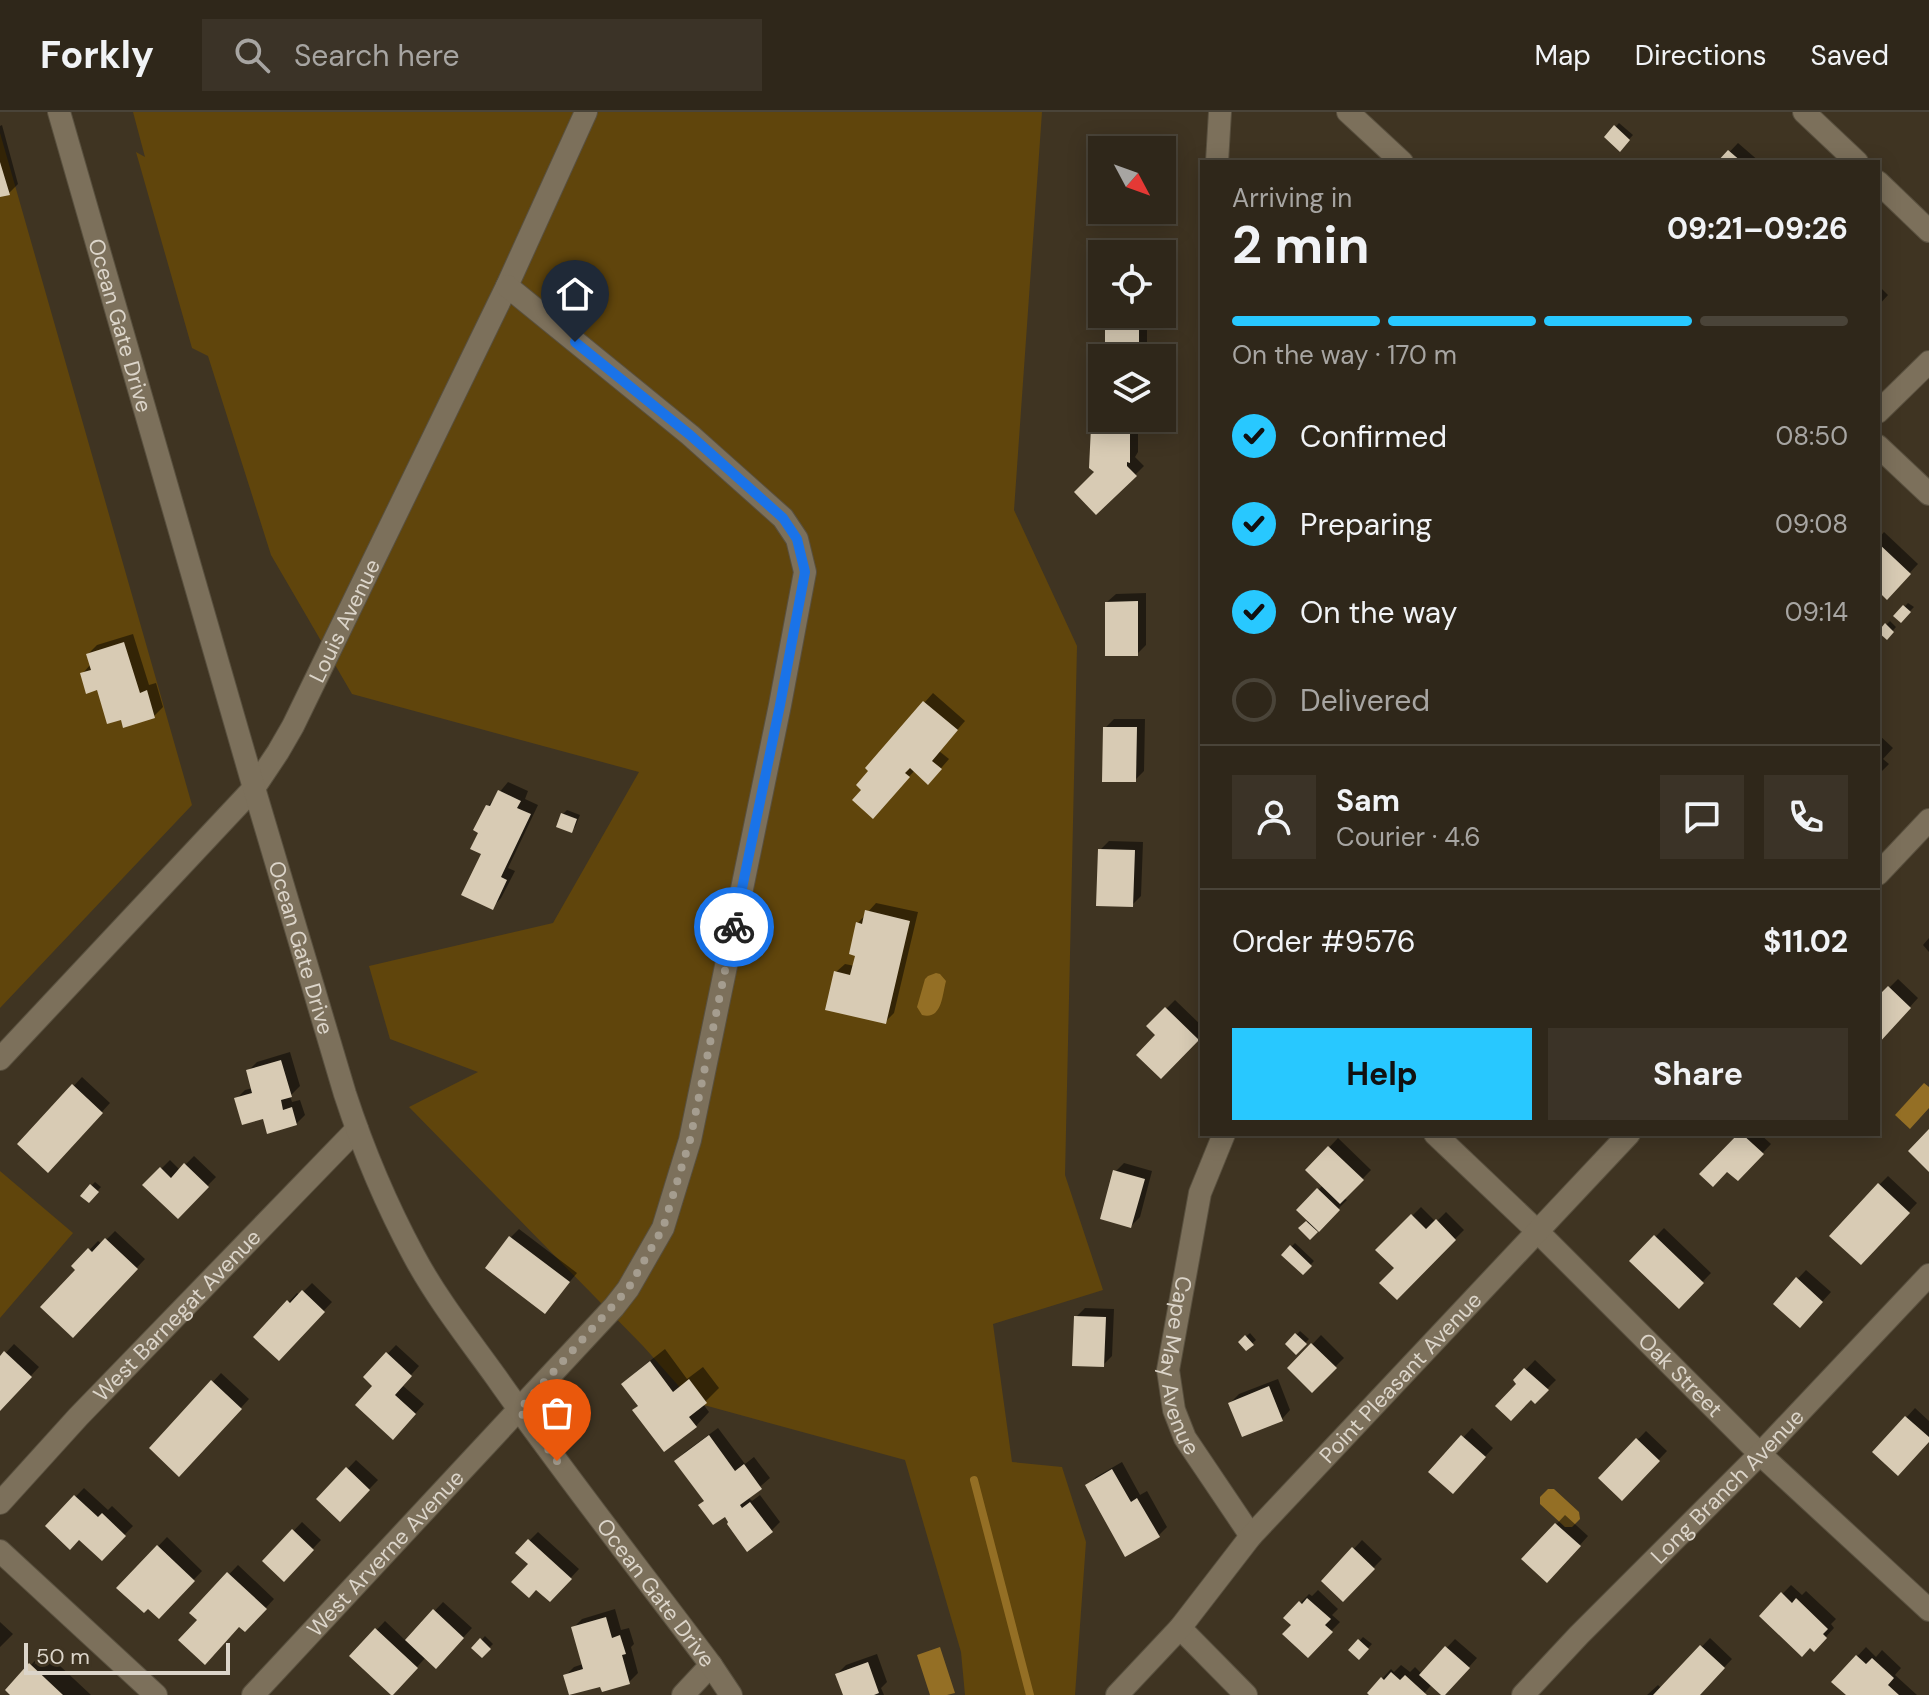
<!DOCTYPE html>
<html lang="en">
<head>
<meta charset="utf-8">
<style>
  :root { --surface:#2f271a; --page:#3b3327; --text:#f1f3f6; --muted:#a7a5a2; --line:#4a4439; --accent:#28c8ff }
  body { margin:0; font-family:"DM Sans",sans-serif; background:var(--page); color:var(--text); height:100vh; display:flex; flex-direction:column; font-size:30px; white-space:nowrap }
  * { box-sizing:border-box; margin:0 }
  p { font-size:26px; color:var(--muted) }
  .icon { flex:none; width:44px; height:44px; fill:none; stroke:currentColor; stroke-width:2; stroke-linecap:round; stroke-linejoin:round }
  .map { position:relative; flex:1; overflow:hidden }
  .drawer { position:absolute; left:1200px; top:48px; width:680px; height:976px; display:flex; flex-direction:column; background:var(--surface); border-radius:0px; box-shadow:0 4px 20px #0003,0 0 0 2px var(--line) }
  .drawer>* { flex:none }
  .needle { width:52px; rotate:131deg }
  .tools { position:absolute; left:1088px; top:24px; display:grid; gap:16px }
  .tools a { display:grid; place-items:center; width:88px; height:88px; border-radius:0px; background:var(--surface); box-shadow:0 4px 20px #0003,0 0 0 2px var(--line); font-size:40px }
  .scale { position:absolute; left:24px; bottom:20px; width:206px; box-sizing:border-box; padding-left:8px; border:4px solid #dcd5ca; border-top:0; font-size:22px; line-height:28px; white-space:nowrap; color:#dcd5ca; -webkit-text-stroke:6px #3f3422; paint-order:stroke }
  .pin { position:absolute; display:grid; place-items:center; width:68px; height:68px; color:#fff; margin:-82px -34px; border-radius:50% 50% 50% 0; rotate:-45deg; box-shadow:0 0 8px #0007 }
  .pin .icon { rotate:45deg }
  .courier { position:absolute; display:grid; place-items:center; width:80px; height:80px; margin:-40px; border:6px solid #1a73e8; border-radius:50%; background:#fff; color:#222; box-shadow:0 2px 10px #0007 }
  .overview em { font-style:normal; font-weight:700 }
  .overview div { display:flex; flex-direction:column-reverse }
  .overview { display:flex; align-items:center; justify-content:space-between; height:136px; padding:0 32px }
  h1 { font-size:52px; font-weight:700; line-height:60px }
  .bar { display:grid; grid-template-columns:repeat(4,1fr); gap:12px 8px; align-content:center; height:96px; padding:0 32px }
  .bar i { height:10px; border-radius:6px; background:var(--line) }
  .bar .on { background:var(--accent) }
  .bar p { grid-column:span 4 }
  .line { display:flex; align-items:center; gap:20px; padding:0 32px; border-top:2px solid var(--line) }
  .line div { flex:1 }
  .round { display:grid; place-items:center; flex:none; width:84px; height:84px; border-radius:0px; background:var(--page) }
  ol { padding:0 32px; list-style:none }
  li { display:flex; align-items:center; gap:24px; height:88px }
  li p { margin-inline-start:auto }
  li .icon { padding:8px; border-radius:50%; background:var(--accent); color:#111; stroke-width:4 }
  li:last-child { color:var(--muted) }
  li i { width:44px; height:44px; border:4px solid var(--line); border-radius:50% }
  .primary-button { display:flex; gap:16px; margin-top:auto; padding:16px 32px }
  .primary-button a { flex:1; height:92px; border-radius:0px; background:var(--accent); color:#111; font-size:32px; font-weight:700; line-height:92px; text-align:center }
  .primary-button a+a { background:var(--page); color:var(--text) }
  header { display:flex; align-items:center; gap:48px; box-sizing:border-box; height:112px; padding:0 40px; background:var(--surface); border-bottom:2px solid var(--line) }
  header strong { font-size:38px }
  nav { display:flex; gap:44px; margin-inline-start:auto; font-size:28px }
  .search { width:560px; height:72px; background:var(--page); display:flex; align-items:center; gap:20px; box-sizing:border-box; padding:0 28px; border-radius:0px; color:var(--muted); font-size:30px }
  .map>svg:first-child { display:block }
  .green { fill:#60450c }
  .water { fill:#946f25 }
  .shadow { fill:#0007 }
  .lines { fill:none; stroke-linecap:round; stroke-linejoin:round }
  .stream { stroke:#946f25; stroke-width:8 }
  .building { fill:#d8cbb4 }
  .minor-casing { stroke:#59503f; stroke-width:24 }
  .secondary-casing { stroke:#59503f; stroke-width:24 }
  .minor { stroke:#7c705b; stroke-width:22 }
  .secondary { stroke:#7c705b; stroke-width:22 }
  .done { stroke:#a59d8f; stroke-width:8; stroke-dasharray:0 14.4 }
  .route { stroke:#1a73e8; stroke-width:10 }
  .labels { text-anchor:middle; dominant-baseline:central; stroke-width:8; stroke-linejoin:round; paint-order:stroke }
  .street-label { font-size:22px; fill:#dcd5ca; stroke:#3f3422 }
</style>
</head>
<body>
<header>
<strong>Forkly</strong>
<div class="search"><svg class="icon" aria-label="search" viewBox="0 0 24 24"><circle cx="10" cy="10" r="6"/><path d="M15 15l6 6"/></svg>Search here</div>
<nav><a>Map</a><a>Directions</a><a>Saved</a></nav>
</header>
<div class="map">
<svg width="1929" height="1583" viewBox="0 0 1929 1583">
  <rect width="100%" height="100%" fill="#3f3422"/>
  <!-- green -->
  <path class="green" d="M133,0H1042L1014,398L1077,534L1065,1063L1103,1178L993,1212L1012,1350L1062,1355L1086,1430L1075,1583H965L961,1540L905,1348L693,1290L643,1234L409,995L478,960L390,927L369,854L553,811L639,660L352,582L271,443L208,244L192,236L136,40L145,45Z
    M0,21L192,693L0,896Z
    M0,1059L73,1121L0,1206Z"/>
  <!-- water -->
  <path class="water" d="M936,861L940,862L946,869C942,884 942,908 922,903L917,895L925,867L928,864Z
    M1924,971L1929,975V996L1910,1017L1895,1003Z
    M1548,1377H1554L1579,1400L1580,1407L1572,1415H1565L1540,1392V1385Z
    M940,1535L955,1581L947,1583H930L917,1543Z"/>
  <!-- shadow -->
  <path class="shadow" d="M1619,11L1633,23L1620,37L1606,25Z
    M2,13L18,72L9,81L0,83V14Z
    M1119,28L1154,30V38H1110Z
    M1738,31L1760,50H1720Z
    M1105,98H1149V101L1140,110Z
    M1878,173L1888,183L1878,194Z
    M1115,202H1147V246H1107V210Z
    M1101,307L1138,308V340L1135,345L1144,354L1097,401V360L1092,316Z
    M1884,420L1918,452L1887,485L1878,476V427Z
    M1146,481V533L1137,542L1107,490L1116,482Z
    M1908,491L1914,495L1901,508L1896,504Z
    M1890,509L1896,515L1887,525L1880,519Z
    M133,522L149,573L156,571L163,595L154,604L122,605L98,576L82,562L91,552L88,542L97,533Z
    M933,581L965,609L939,639L949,647L936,662L915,658L882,695L864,678L871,659L867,655Z
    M1114,607H1145L1144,659L1135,668L1105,616Z
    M1878,622L1893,636L1883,647L1889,652L1878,663Z
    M508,670L528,679L525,687L538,693L508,756L515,759L501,786L493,795L483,741L488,694Z
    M567,698L580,703L575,715L571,719L563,702Z
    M1109,729L1143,730L1141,784L1132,793L1100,738Z
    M876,791L918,800L894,901L885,910L836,860L845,852L855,854L858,811Z
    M1929,826V840L1923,833Z
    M1898,867L1918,886L1878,930V887Z
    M1175,888L1202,914V922L1161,964L1158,923L1149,914Z
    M290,940L300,974L290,984L292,990L300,988L305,1003L296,1012L264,1005L236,987L245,978L253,976L248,959L257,950Z
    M82,965L110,991L57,1049L20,1032Z
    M1740,1022H1760L1771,1032L1738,1067L1728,1057Z
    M1338,1026L1371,1058L1344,1086L1347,1088L1310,1125L1301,1116L1309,1108L1299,1098L1323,1073L1308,1058Z
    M194,1044L216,1065L178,1104L145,1073L170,1048L180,1058Z
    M1124,1051L1152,1059L1140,1105L1131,1114L1115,1060Z
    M1888,1064L1917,1091L1861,1151L1879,1073Z
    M95,1070L101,1075L88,1089L82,1083Z
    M1421,1095L1436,1110L1446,1100L1464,1118L1397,1185L1396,1156L1378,1138Z
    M1664,1116L1711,1161L1679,1194L1632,1149Z
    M519,1117L577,1161L545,1199L511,1125Z
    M115,1119L145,1147L73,1223L78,1158L74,1154L98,1129L102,1132Z
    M1295,1131L1314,1149L1303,1161L1284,1142Z
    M1806,1158L1831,1180L1808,1205L1775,1191Z
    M312,1171L332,1190L279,1246L256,1225L297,1181L300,1183Z
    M1085,1196L1114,1197L1112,1244L1103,1253L1076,1205Z
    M1300,1219L1309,1227L1296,1240L1288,1232Z
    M1250,1221L1256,1228L1247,1236L1240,1230Z
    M1321,1223L1344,1246L1312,1278L1290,1256Z
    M14,1232L39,1255L0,1297V1247Z
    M396,1233L419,1254L402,1273L424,1292L402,1316L375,1273L365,1265Z
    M665,1237L687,1267L703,1255L719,1276L703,1292L709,1300L696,1314L640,1293L624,1272L637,1259Z
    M1535,1248L1556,1268L1535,1289L1516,1268Z
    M221,1261L249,1287L188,1353L152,1336Z
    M1278,1267L1290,1298L1282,1307L1230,1291L1239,1282Z
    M1915,1296L1929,1309V1328L1875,1340Z
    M718,1316L745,1352L754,1345L770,1366L748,1385L752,1389L760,1383L780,1410L771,1419L731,1410L706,1388L676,1349L685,1340Z
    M1472,1316L1493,1336L1461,1370L1431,1360Z
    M1646,1319L1667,1339L1622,1386L1601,1366Z
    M356,1348L378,1368L340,1407L319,1387Z
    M1122,1350L1140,1383L1147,1379L1167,1415L1158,1424L1087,1374L1096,1365Z
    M84,1376L108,1398L112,1394L133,1414L102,1446L80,1425L47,1414Z
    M1565,1403L1588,1424L1556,1460L1524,1447Z
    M302,1410L321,1428L284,1467L265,1449Z
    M538,1420L579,1457L550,1488L530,1451L518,1440Z
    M167,1425L202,1459L159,1504L119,1475Z
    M1362,1428L1382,1447L1343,1487L1324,1469Z
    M238,1453L274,1487L245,1518L239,1513L200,1508L192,1501Z
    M1791,1473L1802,1483L1806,1479L1836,1507L1831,1512L1834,1516L1823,1528L1761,1504Z
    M1318,1478L1338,1497L1332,1503L1340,1510L1308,1543L1294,1512L1286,1506L1309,1482L1312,1484Z
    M443,1490L472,1516L445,1545H426L401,1573L352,1544L385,1509L406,1529Z
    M615,1497L621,1518L629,1516L634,1532L631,1535L638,1561L629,1570L602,1572L565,1564L574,1555L583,1552L573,1516L582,1507Z
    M0,1510L13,1522L0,1535Z
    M485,1524L493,1532L482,1543L474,1536Z
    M1363,1525L1372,1532L1359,1546L1351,1538Z
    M1710,1526L1732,1547L1698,1583H1647L1658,1573L1662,1577Z
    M1455,1527L1477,1546L1452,1574L1432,1572L1423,1583H1372L1369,1581L1391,1557L1394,1560L1401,1553L1410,1560L1415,1555L1422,1562Z
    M1866,1535L1876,1545L1882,1538L1901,1556L1895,1563L1917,1583H1849L1834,1569Z
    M44,1539L91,1583H13L31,1553Z
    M877,1542L887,1570L881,1576L884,1583H845L837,1562L846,1553Z"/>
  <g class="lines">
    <!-- stream -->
    <path class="stream" d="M974,1368L1030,1583"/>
  </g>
  <!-- building -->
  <path class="building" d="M1614,13L1630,28L1620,40L1604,25Z
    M1728,38L1742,50H1717Z
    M0,50L10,83L0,85Z
    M1103,98H1142L1141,112L1103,109Z
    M1105,209L1139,210V246H1105Z
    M1091,315L1130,316V351L1127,350V354L1137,364L1096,403L1074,380L1094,360L1089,356Z
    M1878,431L1911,462L1887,488L1878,479Z
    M1138,489V544H1105V490Z
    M1903,493L1911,500L1901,511L1893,504Z
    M1885,511L1894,520L1887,528L1878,520Z
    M124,530L140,581L147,578L155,606L123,616L121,608L107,612L97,578L86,582L80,561L91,558L86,542Z
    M923,589L958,618L932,649L942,657L928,673L910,656L905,661L910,665L873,707L852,688L861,678L856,673L868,659L865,656Z
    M1103,615H1137L1136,670H1102Z
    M498,678L521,689L517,696L531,702L501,765L507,768L493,798L461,783L481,742L470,737L478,721L473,718L486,693L490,694Z
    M561,701L577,707L572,721L556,715Z
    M1098,737L1135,738L1133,795L1096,794Z
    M865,798L910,809L886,912L825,898L834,859L850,863L855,844L849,842L856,810L862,812Z
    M1888,874L1911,896L1878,932V884Z
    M1165,895L1199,928L1161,967L1136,943L1155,923L1146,914Z
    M281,948L292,985L281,988L283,998L292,995L297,1013L267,1022L263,1007L242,1013L234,986L252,981L246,958Z
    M72,972L103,1001L48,1061L17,1032Z
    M1929,1017V1060L1908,1039Z
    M1738,1022H1742L1764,1042L1738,1069L1727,1060L1713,1075L1699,1062Z
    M1328,1034L1364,1068L1340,1092L1305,1058Z
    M184,1051L209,1075L178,1107L142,1073L160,1055L171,1066Z
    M1113,1058L1145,1067L1131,1116L1100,1107Z
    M1878,1071L1910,1101L1861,1153L1829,1124Z
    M90,1072L99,1080L89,1091L80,1084Z
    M1317,1076L1340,1098L1319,1120L1296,1098Z
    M1411,1102L1426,1117L1436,1107L1456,1128L1397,1188L1379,1171L1394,1156L1375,1138Z
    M1306,1109L1318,1120L1310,1128L1298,1116Z
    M1654,1123L1704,1171L1679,1197L1629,1149Z
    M509,1124L570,1170L545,1202L485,1156Z
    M105,1126L138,1157L73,1226L40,1195L75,1158L71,1154L88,1136L92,1140Z
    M1290,1133L1312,1154L1303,1163L1281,1143Z
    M1796,1165L1823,1190L1800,1216L1773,1192Z
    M302,1178L325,1200L279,1249L253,1225L287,1188L290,1191Z
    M1074,1204L1106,1205L1104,1255L1072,1254Z
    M1295,1221L1307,1232L1296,1243L1285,1232Z
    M1245,1223L1254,1233L1246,1239L1238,1230Z
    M1311,1231L1337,1256L1312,1281L1287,1256Z
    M4,1239L32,1265L0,1299V1244Z
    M386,1240L412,1264L395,1283L416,1302L393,1328L355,1293L372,1274L363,1265Z
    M650,1249L673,1280L689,1267L707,1291L689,1305L697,1315L664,1340L632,1298L638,1294L621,1272Z
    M1524,1256L1549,1278L1535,1292L1531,1288L1511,1309L1495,1294L1516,1272L1513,1268Z
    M211,1268L242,1297L179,1365L149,1336Z
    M1269,1274L1283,1309L1242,1325L1228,1291Z
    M1905,1304L1929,1325V1330L1898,1364L1872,1340Z
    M709,1323L735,1359L744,1352L762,1377L740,1393L742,1396L750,1390L773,1420L747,1440L727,1412L728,1410L725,1405L713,1413L698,1393L704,1389L674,1349Z
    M1461,1323L1486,1345L1453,1382L1428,1360Z
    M1636,1326L1660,1349L1622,1389L1598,1366Z
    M346,1355L370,1378L340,1410L316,1387Z
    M1112,1357L1131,1390L1137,1386L1160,1425L1125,1445L1085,1373Z
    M74,1383L98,1405L102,1401L126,1424L102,1449L79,1428L70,1438L45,1414Z
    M1555,1411L1581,1434L1547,1471L1521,1447Z
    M292,1417L314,1438L284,1470L262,1449Z
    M528,1427L572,1467L550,1490L536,1478L529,1486L511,1470L528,1452L515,1441Z
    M157,1433L195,1469L159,1507L148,1497L144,1501L116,1476Z
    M1352,1435L1375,1457L1343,1490L1321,1469Z
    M227,1460L267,1497L245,1520L239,1515L205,1553L178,1528L197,1508L189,1501Z
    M1781,1480L1792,1491L1796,1486L1828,1517L1823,1522L1827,1526L1814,1540L1810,1536L1802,1545L1759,1504Z
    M1307,1486L1331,1507L1325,1513L1333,1520L1308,1546L1282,1522L1291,1513L1283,1506L1299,1489L1302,1492Z
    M433,1497L464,1526L436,1557L405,1528Z
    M606,1505L612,1526L620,1523L626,1542L622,1543L630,1572L602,1580L600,1575L569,1583L563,1563L583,1557L571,1515Z
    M375,1516L418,1556L393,1583H391L349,1544Z
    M480,1526L491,1537L482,1546L471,1536Z
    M1358,1527L1369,1537L1359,1548L1348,1538Z
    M1700,1533L1725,1556L1700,1583H1653Z
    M1445,1534L1470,1556L1445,1583H1441L1419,1563Z
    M1856,1543L1866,1552L1872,1546L1894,1566L1888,1573L1899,1583H1846L1831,1570Z
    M868,1550L879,1581L874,1583H843L835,1562Z
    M29,1551L63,1583H10L5,1578Z
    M1391,1560L1400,1568L1405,1563L1427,1583H1369L1367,1581L1381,1565L1384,1568Z"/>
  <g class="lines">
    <defs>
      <g id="minor">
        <path d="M1348,0L1402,50"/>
        <path d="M1804,0L1857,50"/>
        <path d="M1217,50L1220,0"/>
        <path d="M1878,70L1929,119"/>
        <path d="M1878,300L1929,250"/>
        <path d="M1878,334L1929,382"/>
        <path d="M1878,762L1929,708"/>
        <path id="s1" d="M0,947L254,676L278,640L293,614L507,174L586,0"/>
        <path id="s2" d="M1224,1022L1200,1081L1168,1258L1174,1298L1185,1326L1251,1424"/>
        <path id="s3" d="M1435,1022L1537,1119L1760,1342L1929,1498"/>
        <path id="s4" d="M0,1391L78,1305L357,1017"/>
        <path d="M0,1439L156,1583"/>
        <path d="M1180,1516L1246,1583"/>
        <path id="s5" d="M253,1583L614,1195L628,1177L663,1116L690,1028L780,593L805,460L797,427L783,406L690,323L507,174"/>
        <path d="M683,1583L711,1553"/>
        <path id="s6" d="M1117,1583L1180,1516L1251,1424L1629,1022"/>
        <path id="s7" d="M1523,1583L1579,1523L1760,1342L1929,1163"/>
      </g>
      <g id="secondary">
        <path id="s8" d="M59,0L254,676L345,982C363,1037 386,1092 414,1144C437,1187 468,1226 496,1265C565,1363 639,1457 711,1553L731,1583"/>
      </g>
    </defs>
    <!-- minor casing -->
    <use href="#minor" class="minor-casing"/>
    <!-- secondary casing -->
    <use href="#secondary" class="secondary-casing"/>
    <!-- minor -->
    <use href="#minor" class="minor"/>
    <!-- secondary -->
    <use href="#secondary" class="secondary"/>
  </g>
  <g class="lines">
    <!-- done -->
    <path class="done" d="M557,1349L519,1298L628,1177L663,1116L690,1028L734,815"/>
    <!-- route -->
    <path class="route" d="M575,230L690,323L783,406L797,427L805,460L780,593L734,815"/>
  </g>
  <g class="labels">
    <!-- street labels -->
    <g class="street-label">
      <text stroke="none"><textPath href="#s8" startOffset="222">Ocean Gate Drive</textPath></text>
      <text stroke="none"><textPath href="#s1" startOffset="562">Louis Avenue</textPath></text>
      <text stroke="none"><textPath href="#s8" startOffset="870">Ocean Gate Drive</textPath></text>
      <text stroke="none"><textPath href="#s4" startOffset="258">West Barnegat Avenue</textPath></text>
      <text stroke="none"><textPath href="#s2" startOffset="240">Cape May Avenue</textPath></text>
      <text stroke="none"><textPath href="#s3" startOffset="344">Oak Street</textPath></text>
      <text stroke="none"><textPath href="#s6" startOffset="426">Point Pleasant Avenue</textPath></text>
      <text stroke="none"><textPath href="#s7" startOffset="292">Long Branch Avenue</textPath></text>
      <text stroke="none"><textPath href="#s5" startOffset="194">West Arverne Avenue</textPath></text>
      <text stroke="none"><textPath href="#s8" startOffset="1614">Ocean Gate Drive</textPath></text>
    </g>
  </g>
</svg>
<div class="tools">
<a><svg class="needle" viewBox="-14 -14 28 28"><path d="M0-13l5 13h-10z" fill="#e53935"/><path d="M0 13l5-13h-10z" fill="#a7a5a2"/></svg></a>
<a><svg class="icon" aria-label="locate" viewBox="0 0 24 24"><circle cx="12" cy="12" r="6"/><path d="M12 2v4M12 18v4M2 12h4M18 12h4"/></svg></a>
<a><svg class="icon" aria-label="layers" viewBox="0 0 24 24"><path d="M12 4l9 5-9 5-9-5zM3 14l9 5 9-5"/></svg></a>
</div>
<div class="scale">50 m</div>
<div class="pin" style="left:557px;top:1349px;background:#ea580c"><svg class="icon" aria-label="bag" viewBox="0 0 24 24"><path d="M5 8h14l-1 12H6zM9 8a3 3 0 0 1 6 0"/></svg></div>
<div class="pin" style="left:575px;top:230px;background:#1f2937"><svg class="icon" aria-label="home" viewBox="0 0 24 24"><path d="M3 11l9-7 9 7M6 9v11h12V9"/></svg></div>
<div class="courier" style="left:734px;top:815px"><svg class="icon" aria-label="bike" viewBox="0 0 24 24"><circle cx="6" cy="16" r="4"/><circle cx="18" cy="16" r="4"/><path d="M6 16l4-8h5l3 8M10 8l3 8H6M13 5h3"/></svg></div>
<section class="drawer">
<div class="overview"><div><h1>2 min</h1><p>Arriving in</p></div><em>09:21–09:26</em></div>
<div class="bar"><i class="on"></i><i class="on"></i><i class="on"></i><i></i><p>On the way · 170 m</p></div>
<ol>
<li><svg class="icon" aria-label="check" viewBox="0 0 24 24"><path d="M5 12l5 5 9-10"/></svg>Confirmed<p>08:50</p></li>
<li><svg class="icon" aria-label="check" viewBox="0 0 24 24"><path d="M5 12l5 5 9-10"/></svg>Preparing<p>09:08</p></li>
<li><svg class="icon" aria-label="check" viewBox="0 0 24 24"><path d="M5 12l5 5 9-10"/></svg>On the way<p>09:14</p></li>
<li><i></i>Delivered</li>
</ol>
<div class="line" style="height:144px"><a class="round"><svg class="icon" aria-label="person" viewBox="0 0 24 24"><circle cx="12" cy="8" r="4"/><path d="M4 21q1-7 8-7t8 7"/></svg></a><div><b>Sam</b><p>Courier · 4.6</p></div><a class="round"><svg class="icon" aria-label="chat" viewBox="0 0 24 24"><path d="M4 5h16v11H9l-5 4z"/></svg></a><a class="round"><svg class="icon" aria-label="phone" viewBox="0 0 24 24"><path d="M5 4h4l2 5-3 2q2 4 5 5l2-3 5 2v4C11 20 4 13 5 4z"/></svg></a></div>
<div class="line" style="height:104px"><div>Order #9576</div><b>$11.02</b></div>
<div class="primary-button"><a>Help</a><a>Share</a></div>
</section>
</div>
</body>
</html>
